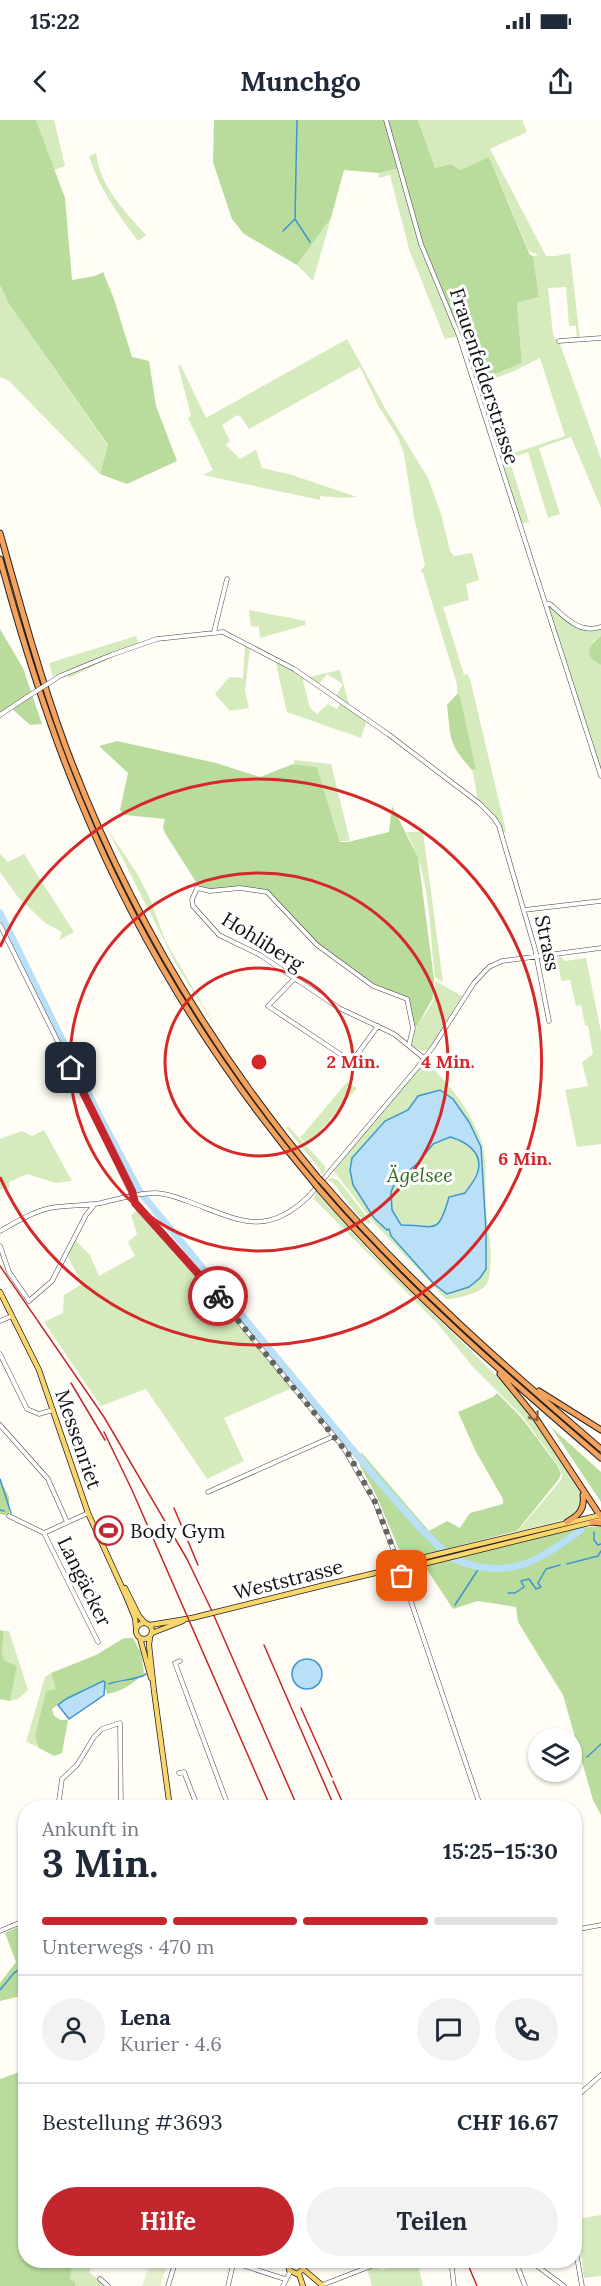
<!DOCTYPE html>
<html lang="de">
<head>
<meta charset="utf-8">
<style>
  :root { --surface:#fff; --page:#f2f2f3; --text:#1f2937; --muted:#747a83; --line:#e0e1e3; --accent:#c4262e }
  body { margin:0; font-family:Lora,serif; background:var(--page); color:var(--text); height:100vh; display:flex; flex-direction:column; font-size:22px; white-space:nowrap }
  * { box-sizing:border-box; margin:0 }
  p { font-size:20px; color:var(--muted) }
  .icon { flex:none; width:33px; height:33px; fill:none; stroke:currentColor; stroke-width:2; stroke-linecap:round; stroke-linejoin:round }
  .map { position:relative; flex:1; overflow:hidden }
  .panel { position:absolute; left:18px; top:1680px; width:564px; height:468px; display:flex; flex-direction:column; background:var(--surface); border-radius:24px; box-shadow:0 2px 4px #0004 }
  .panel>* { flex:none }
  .fabs { position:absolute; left:528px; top:1608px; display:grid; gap:12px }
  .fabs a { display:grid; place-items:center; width:54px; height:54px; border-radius:50%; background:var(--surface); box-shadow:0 2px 4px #0004; font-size:30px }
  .pin { position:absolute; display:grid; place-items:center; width:51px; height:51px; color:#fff; margin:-26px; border-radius:12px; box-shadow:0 3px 9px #0006 }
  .courier { position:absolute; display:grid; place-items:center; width:60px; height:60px; margin:-30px; border:4px solid #c4262e; border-radius:50%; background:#fff; color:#222; box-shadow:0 2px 8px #0007 }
  .overview em { font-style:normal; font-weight:800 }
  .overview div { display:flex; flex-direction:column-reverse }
  .overview { display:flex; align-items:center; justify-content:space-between; height:102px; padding:0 24px }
  h1 { font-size:39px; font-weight:800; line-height:45px }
  .bar { display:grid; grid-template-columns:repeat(4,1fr); gap:9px 6px; align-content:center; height:72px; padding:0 24px }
  .bar i { height:8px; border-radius:4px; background:var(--line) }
  .bar .selected { background:var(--accent) }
  .bar p { grid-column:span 4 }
  .line { display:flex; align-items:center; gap:15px; padding:0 24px; border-top:2px solid var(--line) }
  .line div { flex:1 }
  .round { display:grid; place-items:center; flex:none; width:63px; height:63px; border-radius:32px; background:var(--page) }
  .button { display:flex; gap:12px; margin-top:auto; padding:12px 24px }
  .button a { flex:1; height:69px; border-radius:36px; background:var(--accent); color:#fff; font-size:24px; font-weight:800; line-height:69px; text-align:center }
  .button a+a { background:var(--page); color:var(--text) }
  .status { display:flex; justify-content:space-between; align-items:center; height:42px; padding:0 30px; background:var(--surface); direction:ltr }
  .status svg { height:16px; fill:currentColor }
  header { display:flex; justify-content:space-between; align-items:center; height:78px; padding:0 24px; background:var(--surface); font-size:27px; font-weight:800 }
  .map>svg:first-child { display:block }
  .green { fill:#d5ebbd; fill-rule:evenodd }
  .forest { fill:#b9dc9c }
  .pitch { fill:#e6f2cf }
  .water { fill:#b9e0f7; stroke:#3f96cf; stroke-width:1.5; fill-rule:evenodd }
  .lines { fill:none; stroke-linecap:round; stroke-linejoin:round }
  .stream { stroke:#3f96cf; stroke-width:1.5 }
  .river { stroke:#b9e0f7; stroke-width:7 }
  .minor-casing { stroke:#444; stroke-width:5 }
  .major-casing { stroke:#222; stroke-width:6 }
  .highway-casing { stroke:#222; stroke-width:7 }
  .minor { stroke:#fff; stroke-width:4 }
  .major { stroke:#f9d66b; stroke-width:4.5 }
  .highway { stroke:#f5a25d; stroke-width:5 }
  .rail { stroke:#c4262e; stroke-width:1.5 }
  .minor-bridge-casing { stroke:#444; stroke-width:5; stroke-linecap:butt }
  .major-bridge-casing { stroke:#222; stroke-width:6; stroke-linecap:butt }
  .highway-bridge-casing { stroke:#222; stroke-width:7; stroke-linecap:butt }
  .minor-bridge { stroke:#fff; stroke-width:4 }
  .major-bridge { stroke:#f9d66b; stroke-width:4.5 }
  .highway-bridge { stroke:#f5a25d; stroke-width:5 }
  .oneway { stroke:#8e613b }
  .done { stroke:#646461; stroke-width:6; stroke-dasharray:0 10.8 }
  .route { stroke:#c4262e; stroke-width:8 }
  .ring { fill:none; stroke:#d62828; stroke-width:3 }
  .labels { text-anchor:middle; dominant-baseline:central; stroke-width:6; stroke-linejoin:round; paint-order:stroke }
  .street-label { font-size:20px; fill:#111; stroke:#fff }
  .park-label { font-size:20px; font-style:italic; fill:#2f6b1f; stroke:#fff }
  .poi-label { font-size:20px; fill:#111; stroke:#fff; text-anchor:start }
  .centre { fill:#d62828; stroke:#fff; stroke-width:3 }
  .ring-label { font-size:18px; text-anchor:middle; font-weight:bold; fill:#d62828; stroke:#fff; stroke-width:6; stroke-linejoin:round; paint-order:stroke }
</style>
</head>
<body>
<div class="status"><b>15:22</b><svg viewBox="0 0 49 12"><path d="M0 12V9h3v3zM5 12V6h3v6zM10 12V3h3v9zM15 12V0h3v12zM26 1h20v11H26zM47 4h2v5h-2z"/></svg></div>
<header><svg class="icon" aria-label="back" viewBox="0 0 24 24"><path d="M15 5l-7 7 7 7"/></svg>Munchgo<svg class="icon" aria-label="share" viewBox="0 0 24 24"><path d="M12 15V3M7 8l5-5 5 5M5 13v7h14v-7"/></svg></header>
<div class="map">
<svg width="601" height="2166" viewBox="0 0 601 2166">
  <rect width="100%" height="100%" fill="#fffdf5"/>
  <!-- green -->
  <path class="green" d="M36,0H54L65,46L54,50Z
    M418,0H522L527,12L490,29L546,136H556L570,133L580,220H577L576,206H569L566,167L548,168L553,214L555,219L559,221L601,339V388L571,317L539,328L560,394L548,398L528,332L509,339L529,402L518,404L473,263L522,243L517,183L539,177L533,136L539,135L529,131L489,37L460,50L451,44L435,48ZM540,238L565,316L505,336C497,313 485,286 486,262L514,251Z
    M96,33C100,67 124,90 146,115L138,121C118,94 99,69 89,36Z
    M400,48L459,216L445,219L409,129L390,55L379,58V53Z
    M331,98L313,161L297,145Z
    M0,165L9,184L108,326L100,354L9,261L0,257Z
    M347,219L385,288L428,358L441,394L450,431L454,436L472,433L479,460L466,464L469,480L443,487L464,555L467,554L470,559L506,711L501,715C497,701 485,696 479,683C475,673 476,661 472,650L476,649L460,575L457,574V564L423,453L420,452L425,445L414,397L404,334L398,317L379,287L360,247L249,309L241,297L237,295L222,305L230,321L226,325L240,339L256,330L262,348L292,355L357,377L342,378L320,376V380L203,355L213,350L188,298L191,296L178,245L181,246L206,298Z
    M548,483L578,507H601V516L593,521L594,542L601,545V649L599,651L546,484Z
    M249,490L306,501L305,505L260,518L259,507L251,506Z
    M136,516L138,524L111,533L106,540L69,558L66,550L53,557L49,543Z
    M245,524L250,527L245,571L249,588L230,591L215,574L229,557L243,558Z
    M279,542L305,557L303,561L310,588L317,594L328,584L337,589L342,580L336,576L343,564L327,554L319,564L309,557L340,550L350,589L367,600L361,618L287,592L276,544Z
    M294,640L331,644L350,721H340L317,647L294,644Z
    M108,710L138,755L151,781L165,820L218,911L177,846Z
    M406,712H423L443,862L435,857C429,810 431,753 406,712Z
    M0,734L8,742L24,734L74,812L59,820L62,812L44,802L18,777L0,752Z
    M560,836L565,841L586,838L601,912V1024L577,1027L565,970L588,966L582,942L593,934L588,906L585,905L581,885L576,886L570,860L561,861L559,845L553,846Z
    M435,861L462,876L429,929L422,931L412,926C410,909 426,896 433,881C435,875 435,868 435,861Z
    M427,943C453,968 466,985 480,1017C489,1040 484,1067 486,1090C488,1108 495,1146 487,1163C484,1172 455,1180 446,1179L374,1103L333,1050L416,951Z
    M347,962L357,968L308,1025L300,1018Z
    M288,1006L325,1046V1051L322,1055L319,1048L286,1008Z
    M44,1010L72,1061L56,1063L27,1054L9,1062L10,1067L0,1070V1019L22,1011L32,1016Z
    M331,1058L338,1060L371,1102L369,1104L357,1094L333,1063L327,1060Z
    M316,1071L367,1129L511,1270L528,1291L580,1372L582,1381L579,1391L567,1399L517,1412L561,1360L562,1354L558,1345L522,1296L473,1247L438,1204L314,1079Z
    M138,1090L184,1139L292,1268L224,1298L244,1341L207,1359L146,1269L101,1286L44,1202L63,1193L64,1175L82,1164L67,1135L74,1119L90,1135L99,1156L135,1136L128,1122L137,1114L131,1095Z
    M4,1511H9L28,1570L18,1579L10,1581L17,1546L4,1540L2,1533Z
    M51,1553L57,1569L46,1571L35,1615L40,1628L26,1622L45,1557Z
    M601,2095V2156L584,2158L577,2099Z
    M73,2141H94L89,2152L107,2166H75V2162L70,2159Z
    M414,2141H417L423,2166H372L367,2148L379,2143L381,2150Z"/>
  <!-- forest -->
  <path class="forest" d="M0,0H36L65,78L72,160L95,156L103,152L114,179L132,237L149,241L156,286L177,341L127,364L100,354L108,325L9,184L0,165Z
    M214,0H418L435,48L451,44L460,50L489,37L530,135L533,136L539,177L517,183L522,243L473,263L459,216L421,124L400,48L379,53L344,50L331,98L297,145L244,114L232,99L213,42Z
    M0,509L23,548L42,604L30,605L11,588L0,595Z
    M601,516V545C583,538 588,525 601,516Z
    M457,574L460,575L476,649L472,650C448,623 451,620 447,585Z
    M117,621L216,643L260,657L293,644L317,647L340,722H348L389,712L392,686L418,737L434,859L433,878L417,906L413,908L407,879L381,870L317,825L267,772L240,768L210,771L197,768L196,762L165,713L163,707L165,699L125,695L120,690L128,653L99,626Z
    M497,1273L521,1297L557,1345L561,1353L559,1359L517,1411L414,1437L405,1436L399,1429L376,1375L360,1346L361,1332L429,1411L447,1401L460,1408L470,1393L503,1384V1379L475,1330L458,1292L493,1277Z
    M551,1307L601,1352V1382Z
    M0,1360L9,1377V1396L0,1394Z
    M601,1406V1695L593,1680L563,1575L518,1502L516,1487L478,1481L453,1489L424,1445L578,1408Z
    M0,1510L4,1511L2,1533L4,1540L17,1546L10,1581L0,1579Z
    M124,1518H133L141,1533L144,1553C133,1564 123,1571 107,1574L103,1562L99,1563L66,1579L52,1589L54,1596L61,1600H68L62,1633L54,1636L39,1628L35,1615L46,1571L56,1569L51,1553L96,1535Z
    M25,1803V1875L0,1881V1863L16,1842L5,1813Z
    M25,1950L26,2140L73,2141L70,2159L75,2162V2166H0V1959Z"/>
  <!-- pitch -->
  <path class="pitch" d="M151,2141H169L160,2166H142Z"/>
  <!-- water -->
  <path class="water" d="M440,970L453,979L469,1002L481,1027L486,1112V1149L480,1158L469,1167L447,1174L434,1164L391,1116L389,1109L387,1110L374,1098L353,1065L350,1050L352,1038L385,1001L408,990L418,976ZM450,1017C465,1021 483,1032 478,1051C477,1058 469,1067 465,1073L449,1077C438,1117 435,1105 401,1105L392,1090L391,1072L396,1061L418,1043L433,1024Z
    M292 1554a15 15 0 1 1 30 0a15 15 0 1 1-30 0Z
    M103,1561L105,1562L104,1575L69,1599L58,1585L66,1579Z"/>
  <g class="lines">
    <!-- stream -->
    <path class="stream" d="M297,0L295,99L310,122
      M283,111L295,99
      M0,1359L11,1393
      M0,1390L4,1391
      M594,1412V1420L598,1425L601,1424
      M567,1444L598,1436L601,1431
      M508,1473H515L524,1467L521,1461L529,1459L536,1469L541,1467L538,1463L546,1449L560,1445
      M455,1485L479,1448
      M109,1564C121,1559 135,1561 146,1554
      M587,1637L601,1624
      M0,1870L14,1853L26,1846"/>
    <!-- river -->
    <path class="river" d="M0,793L100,997L140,1072L376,1358L421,1409L442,1429
      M454,1439C509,1462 537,1441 581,1410"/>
    <defs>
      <path id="minor" d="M386,0L421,124L459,216L601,656
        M559,221L601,218
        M546,484H550C566,498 579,514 601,507
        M214,512L227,459
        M60,556L111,535L157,519L223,512L294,549L388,614L479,683L494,698L499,706L535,829L549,901
        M0,595L27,577
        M524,790L601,781
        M0,805L132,1071L133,1079L138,1087L186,1138L343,1327L375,1382L397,1439
        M295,858L268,886L346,938L351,940L356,936L378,906
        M409,925L413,908L407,879L373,866L317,825L267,772L240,768L210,771L197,768L192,780L193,786L219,815L260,835L339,888L394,914L425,939
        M0,1111C16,1102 32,1092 50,1088C67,1085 84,1086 101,1083C118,1079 138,1073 155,1073C166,1073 176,1077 187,1081C237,1099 265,1119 309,1076L418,947L433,927L474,863L489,847L502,841L601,828
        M0,1126L9,1152L29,1181L52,1161L86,1095L94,1085
        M0,1201L12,1196
        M0,1234L27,1289L39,1294L53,1290
        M0,1305L48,1359L67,1402
        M208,1372L334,1316
        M88,1393L44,1413L98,1522
        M9,1396L44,1413
        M402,1455L481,1688
        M180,1541L175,1543L229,1688
        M179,1653L184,1652L198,1688
        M58,1688L62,1659L77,1645L94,1617L102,1609L120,1603L121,1688
        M574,1810L601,1805
        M0,1811L26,1800
        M574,1979L601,1955
        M574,2120L582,2166
        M226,2140L285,2159
        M451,2140L454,2166
        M518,2140L517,2145L525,2166
        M529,2140L564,2166
        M100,2159L108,2166
        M322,2165L379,2143L378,2140
        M168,2166L176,2140
        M228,2166L234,2140
        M283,2166L290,2152"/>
      <path id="major" d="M0,1172L39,1250L88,1393L126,1476L135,1498L136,1508
        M391 1447a8 8 0 1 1 16 0a8 8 0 1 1-16 0Z
        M404,1440H413L601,1395
        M407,1448L601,1400
        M325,1465L392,1449
        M125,1468L139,1496L145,1503
        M136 1511a8 8 0 1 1 16 0a8 8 0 1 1-16 0Z
        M150,1505L192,1498
        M152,1513L183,1501
        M150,1517L149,1525L154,1571L170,1688
        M140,1518L151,1558
        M293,2140L289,2144V2150L297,2154L303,2149V2145L299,2140
        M303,2149L323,2166
        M299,2154L303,2166"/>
      <path id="highway" d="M0,413C20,484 40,556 65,625C124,783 211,930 319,1059
        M0,439C23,523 48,605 82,685C139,823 219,950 315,1064
        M323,1063C407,1161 503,1245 601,1329
        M319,1069C404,1168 502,1253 601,1338
        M500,1254L535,1297L601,1397
        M539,1271L601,1310
        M567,1402C579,1395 585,1389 583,1375
        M592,1402L601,1403"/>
    </defs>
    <!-- minor casing -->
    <use href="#minor" class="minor-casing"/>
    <!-- major casing -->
    <use href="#major" class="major-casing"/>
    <!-- highway casing -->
    <use href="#highway" class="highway-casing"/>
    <!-- minor -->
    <use href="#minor" class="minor"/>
    <!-- major -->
    <use href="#major" class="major"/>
    <!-- highway -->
    <use href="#highway" class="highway"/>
    <!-- rail -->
    <path class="rail" d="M0,1146L104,1297L187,1439L211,1489L298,1688
      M71,1263L105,1320
      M104,1312L132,1370L271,1688
      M174,1388L198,1445
      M264,1525L335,1688
      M301,1588L332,1657
      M333,1661L345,1688
      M466,2140L477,2166"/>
    <defs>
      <path id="minor-bridge" d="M27,577L60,556"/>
      <path id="major-bridge" d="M192,1498L325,1465"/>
      <path id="highway-bridge" d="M319,1059L323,1063
        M315,1064L319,1069"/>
    </defs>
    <!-- minor-bridge casing -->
    <use href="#minor-bridge" class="minor-bridge-casing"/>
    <!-- major-bridge casing -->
    <use href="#major-bridge" class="major-bridge-casing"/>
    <!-- highway-bridge casing -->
    <use href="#highway-bridge" class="highway-bridge-casing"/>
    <!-- minor-bridge -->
    <use href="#minor-bridge" class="minor-bridge"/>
    <!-- major-bridge -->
    <use href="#major-bridge" class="major-bridge"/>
    <!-- highway-bridge -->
    <use href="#highway-bridge" class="highway-bridge"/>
  </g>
  <!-- one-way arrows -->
  <defs><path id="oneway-chevron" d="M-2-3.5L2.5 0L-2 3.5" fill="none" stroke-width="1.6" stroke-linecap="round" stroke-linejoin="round" transform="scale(1.5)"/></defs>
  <use class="oneway" href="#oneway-chevron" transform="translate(535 1297) rotate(55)"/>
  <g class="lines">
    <!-- done -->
    <path class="done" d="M218,1176L349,1335L375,1382L397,1439L392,1443V1449L396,1454L402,1456"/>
    <!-- route -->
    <path class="route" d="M71,948L132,1071L135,1083L218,1176"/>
  </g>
  <!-- distance rings -->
  <g class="ring">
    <circle cx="259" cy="942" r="94"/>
    <circle cx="259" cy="942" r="189"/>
    <path d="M0 827A283 283 0 1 1 0 1057"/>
  </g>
  <!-- icons -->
  <defs>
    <symbol id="stadium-ring" viewBox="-11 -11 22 22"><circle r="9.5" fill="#fff" stroke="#c4262e" stroke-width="1.5"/><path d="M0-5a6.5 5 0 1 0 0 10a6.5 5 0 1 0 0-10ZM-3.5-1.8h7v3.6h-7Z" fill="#c4262e"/></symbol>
  </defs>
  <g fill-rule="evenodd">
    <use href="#stadium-ring" x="92" y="1394" width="33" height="33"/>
  </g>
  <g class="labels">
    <!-- street labels -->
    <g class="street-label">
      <text transform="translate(485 256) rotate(72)">Frauenfelderstrasse</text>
      <text transform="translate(263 821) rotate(32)">Hohliberg</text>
      <text transform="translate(548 823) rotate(78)">Strass</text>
      <text transform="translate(79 1319) rotate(71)">Messenriet</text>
      <text transform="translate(288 1459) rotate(-14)">Weststrasse</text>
      <text transform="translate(85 1461) rotate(64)">Langäcker</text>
    </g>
    <!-- park labels -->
    <g class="park-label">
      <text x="420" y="1054">Ägelsee</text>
    </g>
    <!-- poi labels -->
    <g class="poi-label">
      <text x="130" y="1410">Body Gym</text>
    </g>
  </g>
  <circle cx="259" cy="942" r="9" class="centre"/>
  <g class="ring-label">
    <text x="353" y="948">2 Min.</text>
    <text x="448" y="948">4 Min.</text>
    <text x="525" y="1045">6 Min.</text>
  </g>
</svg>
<div class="fabs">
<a><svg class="icon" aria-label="layers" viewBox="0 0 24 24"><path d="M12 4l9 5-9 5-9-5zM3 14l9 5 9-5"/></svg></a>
</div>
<div class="pin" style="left:402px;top:1456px;background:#ea580c"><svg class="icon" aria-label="bag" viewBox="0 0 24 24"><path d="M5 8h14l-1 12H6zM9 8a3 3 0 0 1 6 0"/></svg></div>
<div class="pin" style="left:71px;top:948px;background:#1f2937"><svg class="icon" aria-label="home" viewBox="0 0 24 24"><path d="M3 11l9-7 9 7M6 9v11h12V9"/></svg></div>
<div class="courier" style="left:218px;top:1176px"><svg class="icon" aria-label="bike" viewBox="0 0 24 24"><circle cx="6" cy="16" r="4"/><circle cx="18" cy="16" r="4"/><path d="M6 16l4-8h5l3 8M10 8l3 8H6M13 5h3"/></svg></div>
<section class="panel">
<div class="overview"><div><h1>3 Min.</h1><p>Ankunft in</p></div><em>15:25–15:30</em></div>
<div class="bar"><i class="selected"></i><i class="selected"></i><i class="selected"></i><i></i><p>Unterwegs · 470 m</p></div>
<div class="line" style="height:108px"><a class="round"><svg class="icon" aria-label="person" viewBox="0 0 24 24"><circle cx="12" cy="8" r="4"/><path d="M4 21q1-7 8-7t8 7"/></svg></a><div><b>Lena</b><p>Kurier · 4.6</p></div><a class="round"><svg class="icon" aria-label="chat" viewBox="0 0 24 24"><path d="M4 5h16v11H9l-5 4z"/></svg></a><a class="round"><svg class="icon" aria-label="phone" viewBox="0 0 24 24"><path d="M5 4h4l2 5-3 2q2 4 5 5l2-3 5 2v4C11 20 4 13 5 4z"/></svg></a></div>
<div class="line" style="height:78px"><div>Bestellung #3693</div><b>CHF 16.67</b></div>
<div class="button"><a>Hilfe</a><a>Teilen</a></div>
</section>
</div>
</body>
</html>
